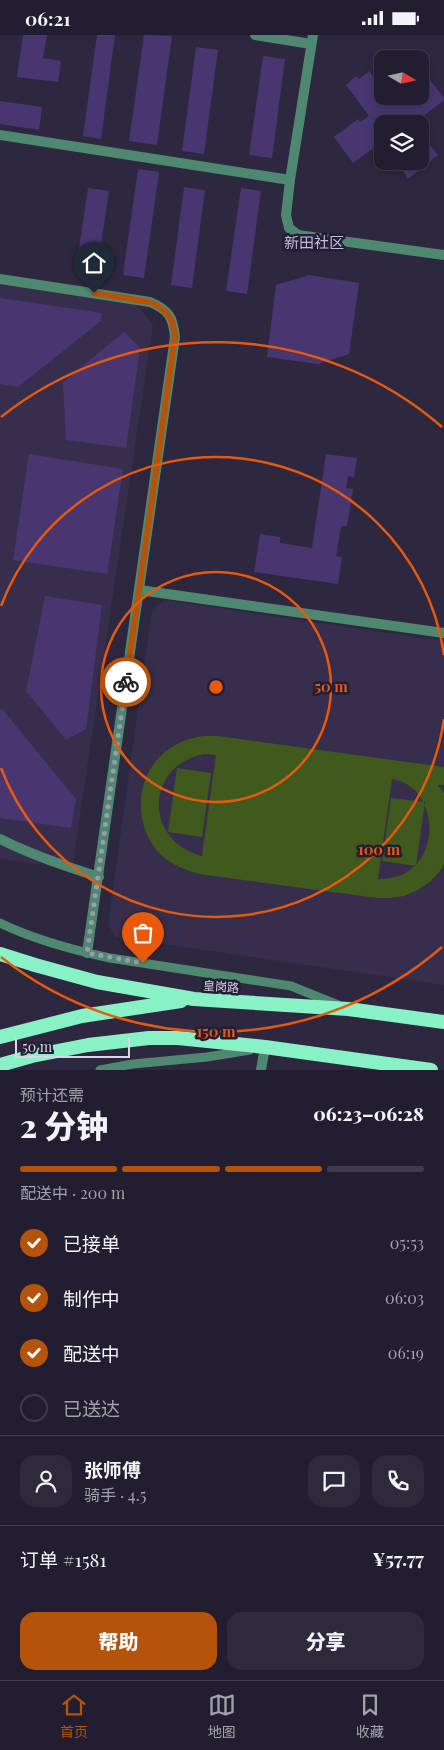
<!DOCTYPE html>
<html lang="zh">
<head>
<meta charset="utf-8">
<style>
  :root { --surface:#221d30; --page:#2e2a3c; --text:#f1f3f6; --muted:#a2a2ab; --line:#3f3b4c; --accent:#b45309 }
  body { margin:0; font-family:"Playfair Display","Noto Sans SC",serif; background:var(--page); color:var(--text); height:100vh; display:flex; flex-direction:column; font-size:19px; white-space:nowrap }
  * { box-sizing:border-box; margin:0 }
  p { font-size:16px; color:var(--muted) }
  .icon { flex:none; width:28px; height:28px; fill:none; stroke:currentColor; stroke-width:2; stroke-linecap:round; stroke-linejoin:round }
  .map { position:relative; height:1035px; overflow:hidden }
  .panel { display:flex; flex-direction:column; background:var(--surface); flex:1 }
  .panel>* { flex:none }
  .needle { width:32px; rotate:99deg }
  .controls { position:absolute; left:374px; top:15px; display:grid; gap:10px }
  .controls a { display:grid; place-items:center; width:55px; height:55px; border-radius:10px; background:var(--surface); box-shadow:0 2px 12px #0003,0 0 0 1px var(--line); font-size:25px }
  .scale { position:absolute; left:15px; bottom:12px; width:115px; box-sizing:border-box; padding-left:5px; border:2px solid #dad6e7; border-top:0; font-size:14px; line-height:18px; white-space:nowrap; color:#dad6e7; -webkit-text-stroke:4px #241d36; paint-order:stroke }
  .pin { position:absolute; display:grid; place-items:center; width:42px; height:42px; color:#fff; margin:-51px -21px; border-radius:50% 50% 50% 0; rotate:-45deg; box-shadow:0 0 5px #0007 }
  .pin .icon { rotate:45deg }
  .courier { position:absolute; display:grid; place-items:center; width:50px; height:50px; margin:-25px; border:4px solid #b45309; border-radius:50%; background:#fff; color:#222; box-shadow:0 1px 6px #0007 }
  .headline em { font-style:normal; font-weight:800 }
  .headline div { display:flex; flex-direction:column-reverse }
  .headline { display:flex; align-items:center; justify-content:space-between; height:85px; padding:0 20px }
  h1 { font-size:32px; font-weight:800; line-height:38px }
  .bar { display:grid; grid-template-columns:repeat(4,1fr); gap:8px 5px; align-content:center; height:60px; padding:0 20px }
  .bar i { height:6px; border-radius:4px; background:var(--line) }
  .bar .on { background:var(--accent) }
  .bar p { grid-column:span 4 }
  .line { display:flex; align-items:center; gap:12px; padding:0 20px; border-top:1px solid var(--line) }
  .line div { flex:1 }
  .round { display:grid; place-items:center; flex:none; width:52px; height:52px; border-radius:15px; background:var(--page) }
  ol { padding:0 20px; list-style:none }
  li { display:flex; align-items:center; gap:15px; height:55px }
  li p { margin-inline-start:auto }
  li .icon { padding:5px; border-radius:50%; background:var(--accent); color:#fff; stroke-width:4 }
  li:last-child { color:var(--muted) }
  li i { width:28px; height:28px; border:2px solid var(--line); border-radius:50% }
  .action { display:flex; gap:10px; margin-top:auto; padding:10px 20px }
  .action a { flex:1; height:58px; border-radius:15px; background:var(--accent); color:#fff; font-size:20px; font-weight:800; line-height:58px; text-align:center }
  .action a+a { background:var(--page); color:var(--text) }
  .status { display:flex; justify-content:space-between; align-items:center; height:35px; padding:0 25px; background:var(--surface); direction:ltr }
  .status svg { height:14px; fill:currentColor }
  .tab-bar { display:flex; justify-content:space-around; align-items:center; height:70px; border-top:1px solid var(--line); background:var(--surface); font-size:14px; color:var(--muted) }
  .tab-bar a { display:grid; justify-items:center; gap:2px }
  .tab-bar .on { color:var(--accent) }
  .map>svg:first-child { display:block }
  .built { fill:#372e4d }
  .green { fill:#40591d; fill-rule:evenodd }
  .building { fill:#493671 }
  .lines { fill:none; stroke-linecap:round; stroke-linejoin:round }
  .service { stroke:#4f8870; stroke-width:9 }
  .minor { stroke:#4f8870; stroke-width:10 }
  .trunk { stroke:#88f2c6; stroke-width:14 }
  .done { stroke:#9e99ad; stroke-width:5; stroke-dasharray:0 9 }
  .route { stroke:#b45309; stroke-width:6 }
  .ring { fill:none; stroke:#e8590c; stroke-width:2.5 }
  .labels { text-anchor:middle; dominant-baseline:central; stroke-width:5; stroke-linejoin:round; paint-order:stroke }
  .street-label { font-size:12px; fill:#dad6e7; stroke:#241d36 }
  .quarter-label { font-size:15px; fill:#c3bbdc; stroke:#241d36 }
  .centre { fill:#e8590c; stroke:#241d36; stroke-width:2.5 }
  .ring-label { font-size:15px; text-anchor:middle; font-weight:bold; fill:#e8590c; stroke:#241d36; stroke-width:5; stroke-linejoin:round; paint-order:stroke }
</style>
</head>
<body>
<div class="status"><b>06:21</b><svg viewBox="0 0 49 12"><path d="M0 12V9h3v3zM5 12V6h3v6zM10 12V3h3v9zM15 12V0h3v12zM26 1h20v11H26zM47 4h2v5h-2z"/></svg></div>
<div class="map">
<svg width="444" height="1035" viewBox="0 0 444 1035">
  <rect width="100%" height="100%" fill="#2e2740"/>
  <!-- built -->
  <path class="built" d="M0,245L133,265L153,290L72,834L0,824Z
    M164,565L444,606V950L115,902L108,889L152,575Z"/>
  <!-- green -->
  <path class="green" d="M204,701H218L444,732V750H438L444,758V829L440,836L430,847L418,855L404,861L390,863H377L199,839C185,835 172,830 161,820C133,792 134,742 165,717C177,707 190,703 204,701ZM205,719L216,720L202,821C143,806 145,729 205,719ZM392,744C444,752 444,846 378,844Z
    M177,733L211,738L202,802L168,797Z
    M391,763L425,767L416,831L382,826Z"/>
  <!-- building -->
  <path class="building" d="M23,0H47L43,23L61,26L58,47L17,42Z
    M97,0H115L101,104L83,101Z
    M144,0L172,1L157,110L129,106Z
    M196,12L218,15L204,119L182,116Z
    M263,21L285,24L272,123L249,120Z
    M421,33L444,63V65L417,86L412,80L407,84V89H382V114L379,109L353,128L334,102L358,84L360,87L369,81L346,50L356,41L359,44L369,36L382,54V61H420V34Z
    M0,66L42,72L39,95L0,89Z
    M420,98L438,120L408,144L398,127L394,129L392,126H420Z
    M138,134L159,137L144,243L123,240Z
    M184,152L205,155L192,253L171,250Z
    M88,153L109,156L98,230L77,227Z
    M241,153L261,156L247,259L226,256Z
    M309,240L359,248L349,319L318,329L267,322L276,250Z
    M0,263L102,278L101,286L18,352L0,349Z
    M124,297L140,313L126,413L66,405L63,347Z
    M29,419L123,434L107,539L13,525Z
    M326,419L357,423L354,442L348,441L346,453L353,454L347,491H341L336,521L342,522L338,549L254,537L260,499L280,502V508L312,513Z
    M45,561L102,570L86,694L66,705L26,656Z
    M2,674L76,764L71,793L0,783V675Z"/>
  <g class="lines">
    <!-- service -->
    <path class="service" d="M0,888C35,905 73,915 110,923L291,951L338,970
      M100,1035L133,1029L207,1022L250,1015"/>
    <!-- minor -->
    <path class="minor" d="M255,0L311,9
      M313,0L290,145L286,180L289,193L298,200L444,220
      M0,100L290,145
      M0,244L150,267C169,275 173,282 175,302L87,918
      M139,555L444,598
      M0,804C32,820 65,831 99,842
      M261,1035L265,1012"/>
    <!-- trunk -->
    <path class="trunk" d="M0,919L35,930L97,947L194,964L348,974L444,987
      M0,1002L82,981L181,966
      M0,1030L32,1021L88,1010L149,1003H178L265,1012L431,1035"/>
  </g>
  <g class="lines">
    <!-- done -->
    <path class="done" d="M126,647L87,918L143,928"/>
    <!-- route -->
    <path class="route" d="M94,258L150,267C168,275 173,282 175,302L126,647"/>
  </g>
  <!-- distance rings -->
  <g class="ring">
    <circle cx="216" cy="652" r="115"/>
    <path d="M444 684A230 230 0 0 1 1 733M1 571A230 230 0 0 1 444 620"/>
    <path d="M442 912A345 345 0 0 1 1 922M1 382A345 345 0 0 1 442 392"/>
  </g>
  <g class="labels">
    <!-- street labels -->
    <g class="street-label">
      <text transform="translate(221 951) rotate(4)">皇岗路</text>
    </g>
    <!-- quarter labels -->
    <g class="quarter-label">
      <text x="314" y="207">新田社区</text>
    </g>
  </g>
  <circle cx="216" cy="652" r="8" class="centre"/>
  <g class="ring-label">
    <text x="331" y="657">50 m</text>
    <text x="379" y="820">100 m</text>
    <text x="216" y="1002">150 m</text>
  </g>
</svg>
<div class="controls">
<a><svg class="needle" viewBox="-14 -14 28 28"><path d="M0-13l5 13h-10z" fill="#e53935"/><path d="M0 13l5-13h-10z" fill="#a2a2ab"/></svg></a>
<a><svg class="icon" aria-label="layers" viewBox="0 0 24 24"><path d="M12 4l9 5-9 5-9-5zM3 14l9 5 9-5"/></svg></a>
</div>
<div class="scale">50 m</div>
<div class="pin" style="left:143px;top:928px;background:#ea580c"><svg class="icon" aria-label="bag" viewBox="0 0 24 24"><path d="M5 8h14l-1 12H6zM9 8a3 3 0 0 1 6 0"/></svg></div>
<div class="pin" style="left:94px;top:258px;background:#1f2937"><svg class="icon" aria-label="home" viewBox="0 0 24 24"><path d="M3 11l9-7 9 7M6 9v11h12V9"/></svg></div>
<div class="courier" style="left:126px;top:647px"><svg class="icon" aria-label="bike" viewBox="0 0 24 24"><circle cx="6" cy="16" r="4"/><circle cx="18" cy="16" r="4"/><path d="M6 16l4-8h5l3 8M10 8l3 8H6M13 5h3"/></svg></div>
</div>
<section class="panel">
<div class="headline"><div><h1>2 分钟</h1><p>预计还需</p></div><em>06:23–06:28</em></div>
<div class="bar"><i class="on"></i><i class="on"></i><i class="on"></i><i></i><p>配送中 · 200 m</p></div>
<ol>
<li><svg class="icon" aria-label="check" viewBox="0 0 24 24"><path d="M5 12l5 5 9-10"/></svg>已接单<p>05:53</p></li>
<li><svg class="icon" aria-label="check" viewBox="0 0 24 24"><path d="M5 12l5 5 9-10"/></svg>制作中<p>06:03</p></li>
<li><svg class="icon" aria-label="check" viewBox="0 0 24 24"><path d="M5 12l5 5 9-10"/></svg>配送中<p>06:19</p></li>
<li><i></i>已送达</li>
</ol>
<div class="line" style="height:90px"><a class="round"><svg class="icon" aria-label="person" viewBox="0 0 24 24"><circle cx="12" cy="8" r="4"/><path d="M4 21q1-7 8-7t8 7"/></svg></a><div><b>张师傅</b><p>骑手 · 4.5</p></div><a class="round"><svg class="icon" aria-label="chat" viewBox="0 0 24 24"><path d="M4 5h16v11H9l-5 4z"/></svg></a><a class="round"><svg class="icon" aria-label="phone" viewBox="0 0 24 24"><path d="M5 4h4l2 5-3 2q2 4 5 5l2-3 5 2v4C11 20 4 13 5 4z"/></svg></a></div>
<div class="line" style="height:65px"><div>订单 #1581</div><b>¥57.77</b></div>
<div class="action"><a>帮助</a><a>分享</a></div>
</section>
<nav class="tab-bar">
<a class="on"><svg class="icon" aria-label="home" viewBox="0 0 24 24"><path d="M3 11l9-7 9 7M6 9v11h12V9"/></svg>首页</a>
<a><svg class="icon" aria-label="map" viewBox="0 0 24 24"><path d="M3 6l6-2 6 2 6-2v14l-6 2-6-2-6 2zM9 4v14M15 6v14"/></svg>地图</a>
<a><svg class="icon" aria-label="saved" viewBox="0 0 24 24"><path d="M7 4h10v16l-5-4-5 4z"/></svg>收藏</a>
</nav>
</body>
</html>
